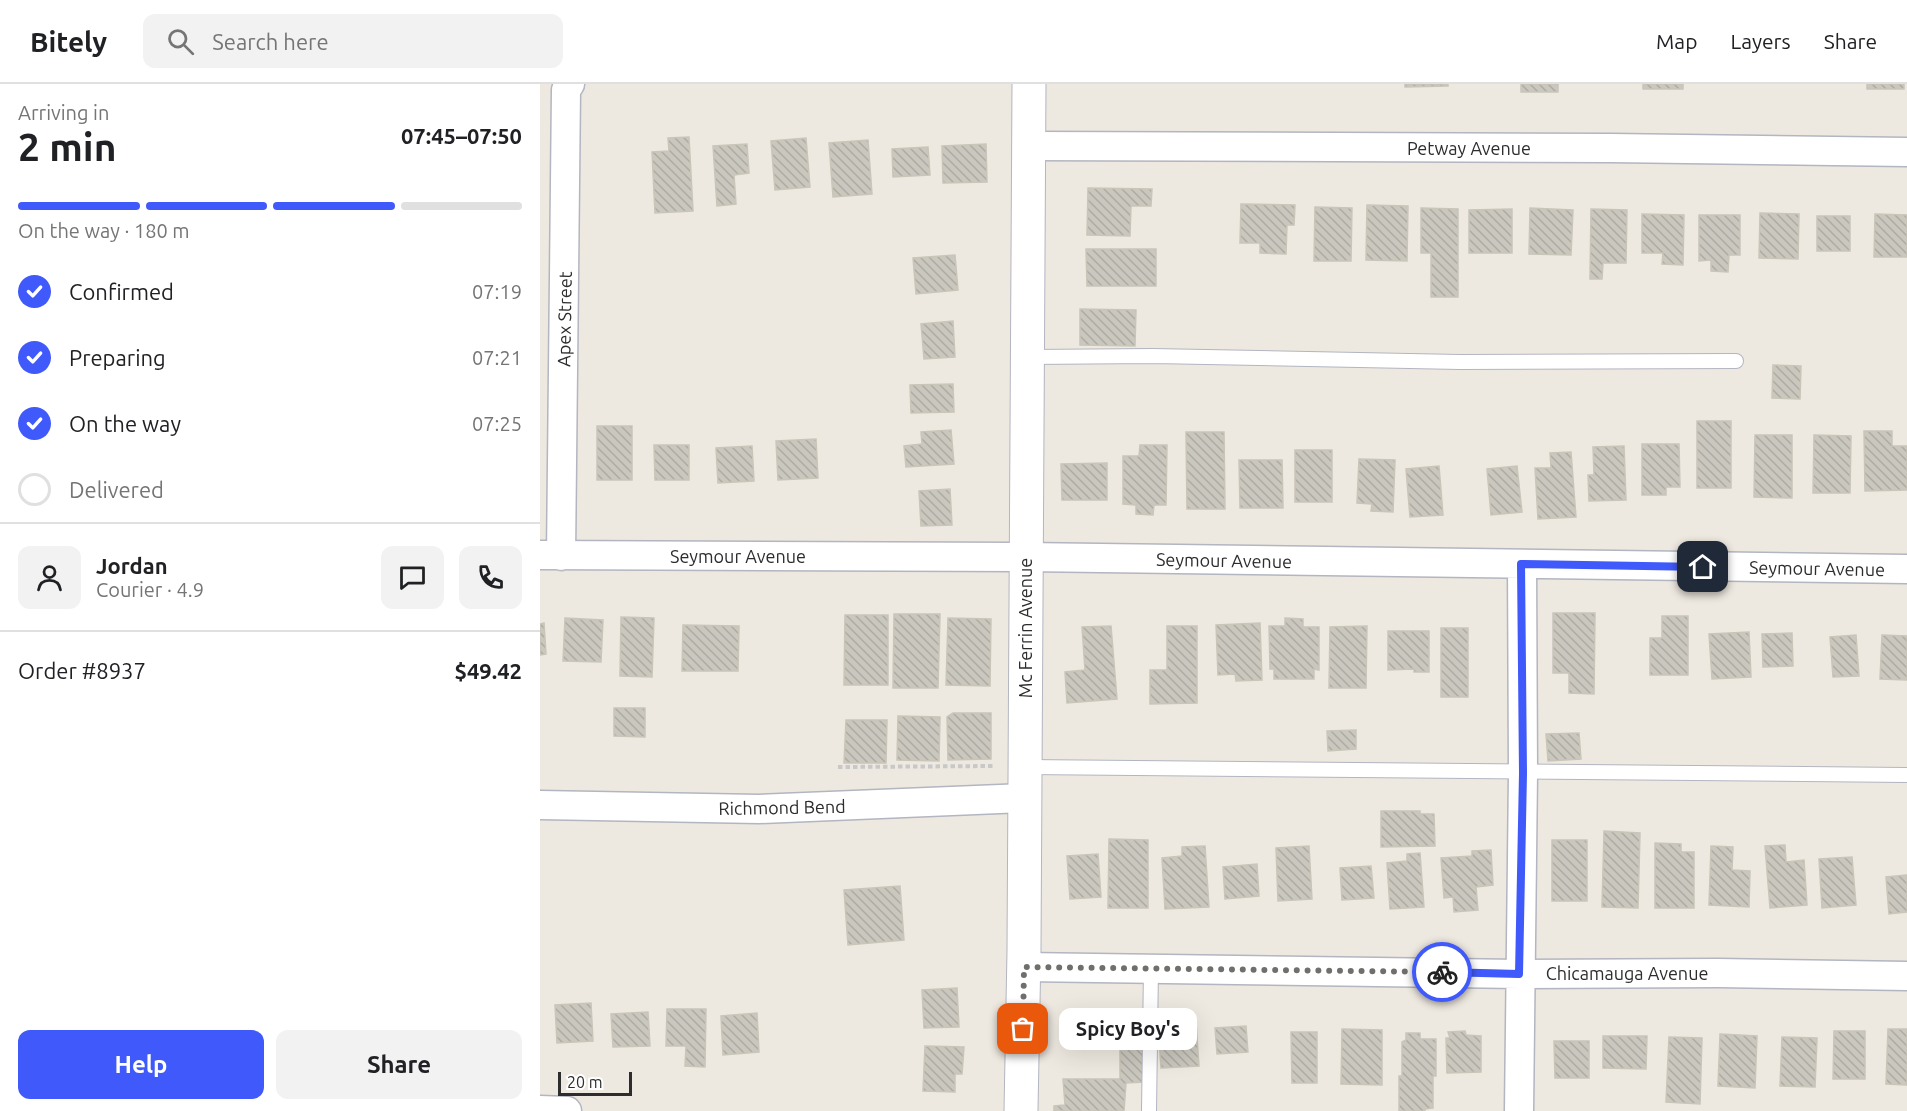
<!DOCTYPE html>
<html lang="en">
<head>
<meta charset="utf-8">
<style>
  :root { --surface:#fff; --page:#f2f2f2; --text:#202124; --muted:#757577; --line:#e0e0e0; --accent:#4059fb }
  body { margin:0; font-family:Ubuntu,sans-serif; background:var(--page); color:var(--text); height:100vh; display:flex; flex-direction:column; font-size:22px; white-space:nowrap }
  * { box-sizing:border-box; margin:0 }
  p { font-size:20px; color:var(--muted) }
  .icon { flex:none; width:33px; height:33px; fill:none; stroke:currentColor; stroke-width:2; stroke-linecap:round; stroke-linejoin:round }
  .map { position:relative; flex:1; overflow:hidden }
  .side { display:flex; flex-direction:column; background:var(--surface); width:540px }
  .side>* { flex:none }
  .scale { position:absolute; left:18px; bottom:15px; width:74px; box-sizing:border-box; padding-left:6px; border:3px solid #2d2d2d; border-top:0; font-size:16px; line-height:21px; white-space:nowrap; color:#2d2d2d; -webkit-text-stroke:4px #fff; paint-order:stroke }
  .pin { position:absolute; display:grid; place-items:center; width:51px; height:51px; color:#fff; margin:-26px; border-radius:12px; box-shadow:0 3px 9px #0006 }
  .courier { position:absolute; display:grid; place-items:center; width:60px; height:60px; margin:-30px; border:4px solid #4059fb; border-radius:50%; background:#fff; color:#222; box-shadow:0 2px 8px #0007 }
  .bubble { position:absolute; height:42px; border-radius:12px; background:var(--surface); box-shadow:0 6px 24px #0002; font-size:20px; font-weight:700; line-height:42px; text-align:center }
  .head em { font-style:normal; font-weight:700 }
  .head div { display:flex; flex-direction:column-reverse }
  .head { display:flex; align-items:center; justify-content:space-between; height:102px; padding:0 18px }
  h1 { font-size:39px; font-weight:700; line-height:45px }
  .bar { display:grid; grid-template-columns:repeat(4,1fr); gap:9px 6px; align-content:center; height:72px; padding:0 18px }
  .bar i { height:8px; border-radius:4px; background:var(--line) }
  .bar .active { background:var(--accent) }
  .bar p { grid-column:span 4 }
  .line { display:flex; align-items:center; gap:15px; padding:0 18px; border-top:2px solid var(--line) }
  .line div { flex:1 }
  .round { display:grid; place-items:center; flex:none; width:63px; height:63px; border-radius:12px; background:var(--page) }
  ol { padding:0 18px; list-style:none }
  li { display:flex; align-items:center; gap:18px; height:66px }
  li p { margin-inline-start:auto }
  li .icon { padding:6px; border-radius:50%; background:var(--accent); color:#fff; stroke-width:4 }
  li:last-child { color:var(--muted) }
  li i { width:33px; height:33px; border:3px solid var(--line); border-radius:50% }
  .cta { display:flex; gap:12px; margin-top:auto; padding:12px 18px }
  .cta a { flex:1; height:69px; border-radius:12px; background:var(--accent); color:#fff; font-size:24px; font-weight:700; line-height:69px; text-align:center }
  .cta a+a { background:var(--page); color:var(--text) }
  header { display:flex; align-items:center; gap:36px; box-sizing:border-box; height:84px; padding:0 30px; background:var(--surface); border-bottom:2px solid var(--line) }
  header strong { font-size:28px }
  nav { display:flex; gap:33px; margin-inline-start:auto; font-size:21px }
  .search { width:420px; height:54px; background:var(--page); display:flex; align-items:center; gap:15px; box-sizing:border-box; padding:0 21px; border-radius:12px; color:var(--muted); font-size:22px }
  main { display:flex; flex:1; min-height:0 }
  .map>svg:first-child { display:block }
  .building { fill:url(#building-back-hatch); stroke:#cac5b9; stroke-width:1.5 }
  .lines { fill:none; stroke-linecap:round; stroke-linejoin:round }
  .service-casing { stroke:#b3b5c0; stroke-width:16 }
  .minor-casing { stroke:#b3b5c0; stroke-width:31 }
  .tertiary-casing { stroke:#b3b5c0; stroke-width:35 }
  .path { stroke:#c8c8c8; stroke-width:4; stroke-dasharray:4.5 3; stroke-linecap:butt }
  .service { stroke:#fff; stroke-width:14 }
  .minor { stroke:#fff; stroke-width:28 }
  .tertiary { stroke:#fff; stroke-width:33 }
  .done { stroke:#716f6c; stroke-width:6; stroke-dasharray:0 10.8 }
  .route { stroke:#4059fb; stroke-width:8 }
  .labels { text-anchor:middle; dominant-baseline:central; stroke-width:6; stroke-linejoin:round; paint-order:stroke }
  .street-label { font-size:18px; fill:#2d2d2d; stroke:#fff }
</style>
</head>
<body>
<header>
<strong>Bitely</strong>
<div class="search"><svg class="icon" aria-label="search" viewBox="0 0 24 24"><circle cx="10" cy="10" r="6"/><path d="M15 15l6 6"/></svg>Search here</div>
<nav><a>Map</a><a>Layers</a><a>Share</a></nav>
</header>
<main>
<section class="side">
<div class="head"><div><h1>2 min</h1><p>Arriving in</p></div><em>07:45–07:50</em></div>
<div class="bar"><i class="active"></i><i class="active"></i><i class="active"></i><i></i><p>On the way · 180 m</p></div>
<ol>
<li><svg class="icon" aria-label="check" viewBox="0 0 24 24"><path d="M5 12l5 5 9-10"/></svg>Confirmed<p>07:19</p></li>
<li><svg class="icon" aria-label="check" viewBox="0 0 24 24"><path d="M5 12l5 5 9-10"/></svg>Preparing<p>07:21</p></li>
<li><svg class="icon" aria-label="check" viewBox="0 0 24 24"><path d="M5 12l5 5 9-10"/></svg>On the way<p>07:25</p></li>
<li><i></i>Delivered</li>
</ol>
<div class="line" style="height:108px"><a class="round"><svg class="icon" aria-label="person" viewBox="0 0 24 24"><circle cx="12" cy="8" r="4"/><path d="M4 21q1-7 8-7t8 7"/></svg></a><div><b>Jordan</b><p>Courier · 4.9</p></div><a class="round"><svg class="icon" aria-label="chat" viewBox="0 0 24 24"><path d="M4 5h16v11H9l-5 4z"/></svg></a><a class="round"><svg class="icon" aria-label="phone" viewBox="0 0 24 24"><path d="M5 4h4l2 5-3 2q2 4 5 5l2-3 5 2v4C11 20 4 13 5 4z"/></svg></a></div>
<div class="line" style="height:78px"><div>Order #8937</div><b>$49.42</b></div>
<div class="cta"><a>Help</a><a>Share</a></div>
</section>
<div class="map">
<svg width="1367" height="1027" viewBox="0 0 1367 1027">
  <defs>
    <pattern id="building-back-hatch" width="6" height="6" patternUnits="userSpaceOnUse" patternTransform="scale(1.5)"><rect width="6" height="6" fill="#cac7be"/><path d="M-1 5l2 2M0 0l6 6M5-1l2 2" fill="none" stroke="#aeaba4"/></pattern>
  </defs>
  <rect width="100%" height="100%" fill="#eee9e0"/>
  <!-- building -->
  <path class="building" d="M865,0H908V2L865,3Z
    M981,0H1018V8H981Z
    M1103,0H1143V5H1103Z
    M1327,0H1364V5H1327Z
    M149,53L153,127L115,129L112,68L129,67L128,54Z
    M266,54L270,103L235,106L231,57Z
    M328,56L332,110L293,113L289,59Z
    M207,60L209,89L194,91L196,120L177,122L173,62Z
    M446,60L447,98L403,99L402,62Z
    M388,63L390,91L353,93L352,65Z
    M548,104L612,105L611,122H591L590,152L547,151Z
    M701,120L755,121L754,141H747L746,170L720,169V159H700Z
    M827,121L868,122L867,177L826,176Z
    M775,123L812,124L811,177H774Z
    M881,124L918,125V213H891V169H881Z
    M990,124L1033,126L1031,171L989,170Z
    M972,125V169H929V126Z
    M1051,125L1087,126L1086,179H1063L1062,195H1050Z
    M1220,129L1259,130L1258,175L1219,174Z
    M1102,130L1144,131L1143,181L1122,180L1123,169H1102Z
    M1335,130L1367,131V173H1334Z
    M1159,131H1200V171H1189L1188,188L1171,187V176L1159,177Z
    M1277,132H1310V167H1277Z
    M546,165H616V202H547Z
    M415,171L418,206L376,210L373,174Z
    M540,225L596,226L595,262L540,261Z
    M413,237L415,273L384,275L381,240Z
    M1233,281L1261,282L1260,315L1232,314Z
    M413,300L414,328L371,329L370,301Z
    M1157,337H1191V404H1157Z
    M57,342H92V396H57Z
    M411,346L414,380L366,383L364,362L382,360L381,348Z
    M1324,347H1352V362H1367V406L1325,407Z
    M646,348H684L685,425H647Z
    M1215,351H1252V414L1214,413Z
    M1274,351L1311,352L1310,409H1273Z
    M276,355L278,394L238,396L236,357Z
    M1102,360H1139L1140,403H1126V411H1102Z
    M114,361H149V396H115Z
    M600,361H627L626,421H614L613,431L596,430V421L583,420V372H599Z
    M212,362L214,397L178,399L176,364Z
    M1084,362L1086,416L1049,417L1048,391H1054L1053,363Z
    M755,366H792V418H755Z
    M1031,368L1036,433L998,435L995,384H1011L1010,369Z
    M819,375L855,376L853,428L831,427L832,420L817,419Z
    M699,376H742L743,424H700Z
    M567,379V416H522L521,380Z
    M899,382L903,431L870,433L866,385Z
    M977,382L982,428L951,431L947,385Z
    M410,405L412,441L381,442L379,407Z
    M1013,529H1055L1054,610L1029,609V589H1013Z
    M354,530H400L398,604H353Z
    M305,531H348V601H304Z
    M1122,532H1148V591H1110V554H1122Z
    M81,533L114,534L112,593L80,592Z
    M25,534L63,536L61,578L23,577Z
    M408,534L451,535L450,602L406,601Z
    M745,534L763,535V543H779V586L774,585V595H734V585H730L729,542H745Z
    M4,539L6,570L0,571V540Z
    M720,539L722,596L696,597L695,590L678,591L676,541Z
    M143,541L199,542L198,587H142Z
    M571,542L577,615L527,619L525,588L545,586L542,543Z
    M627,542H657V619L610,620V586H627Z
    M827,542L826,604H789L790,543Z
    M901,544H928V613H901Z
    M848,547H889V588H874V585L848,586Z
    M1209,548L1211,593L1172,595L1169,550Z
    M1252,549L1253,582L1223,583L1222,550Z
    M1316,551L1319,592L1293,593L1290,553Z
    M1342,551L1367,552V596L1340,595Z
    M74,624H105V653L74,652Z
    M413,629H451V675L408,676L407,633Z
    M358,632L400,633L399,677L357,676Z
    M306,636H347L346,679H304Z
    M816,646V665L788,667L787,647Z
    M1039,649L1041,675L1008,677L1006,650Z
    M841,727H880V730H894L895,762L841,763Z
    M1064,747L1100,749L1098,824L1062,823Z
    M569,755L608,756V824H568Z
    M1012,756H1047V817H1012Z
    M1115,759L1141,760V768H1154V824H1115Z
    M1245,761L1246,778L1264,776L1267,821L1230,824L1225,762Z
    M665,762L669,823L625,825L622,774L642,772V763Z
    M769,762L772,815L738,817L736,764Z
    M1171,762L1193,763L1192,786L1210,787L1209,823L1169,821Z
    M951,766L953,801L936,803L938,826L914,828L913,813L904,814L901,774L932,772V767Z
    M880,769L884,823L850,825L847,779L867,777V770Z
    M558,770L561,813L530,815L527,772Z
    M1312,773L1316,821L1282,824L1279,775Z
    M717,780L719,812L685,815L683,783Z
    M831,782L834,814L802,816L800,784Z
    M1367,791V828L1349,830L1346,793Z
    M360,802L364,856L308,861L304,806Z
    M417,904L419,943L384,944L382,906Z
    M51,919L53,957L17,959L15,921Z
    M127,925H166L165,983L145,982L146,962H126Z
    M108,928L110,962L73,963L71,930Z
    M217,929L219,968L183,971L181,932Z
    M656,938L659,982L621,984L618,941Z
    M706,942L708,968L677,970L675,944Z
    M802,945L842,946V1001L801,1000Z
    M1348,945H1367V1001L1346,1000Z
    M925,947L926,951L941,952V988L907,989L906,954H910L908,948Z
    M1294,947H1325V995H1293Z
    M751,948H777V999H752Z
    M866,949H880V955H896V992H893V1024L885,1025V1027H859V992H862V958L866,956Z
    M1180,950L1217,952L1215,1004L1178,1002Z
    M1063,952H1107L1106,985L1063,984Z
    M1129,953L1162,954L1160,1020L1126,1018Z
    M1242,953L1277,954L1275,1003L1240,1002Z
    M1014,957H1049V994H1015Z
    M603,959L604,998L586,999L584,1027H514V1022L525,1021L523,995H580V960Z
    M385,962L424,963L422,990H415V1008L383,1007Z"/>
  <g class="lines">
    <defs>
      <path id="service" d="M488,273L613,272L920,278L1196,277
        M485,683L1367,691
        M609,1027L611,884"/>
      <path id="minor" d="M490,62L1071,64L1367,68
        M0,471L485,473L1367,485
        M21,472L26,6L30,0
        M0,721L219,725L485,714
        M484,883L979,890L1178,889L1367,892
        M0,1026L27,1027
        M979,1027L983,689L982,480"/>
      <path id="tertiary" d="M481,1027L484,866L489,0"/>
    </defs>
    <!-- service casing -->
    <use href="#service" class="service-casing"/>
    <!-- minor casing -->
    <use href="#minor" class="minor-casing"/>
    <!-- tertiary casing -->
    <use href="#tertiary" class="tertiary-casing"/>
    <!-- path -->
    <path class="path" d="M298,683L455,682"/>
    <!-- service -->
    <use href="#service" class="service"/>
    <!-- minor -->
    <use href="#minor" class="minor"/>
    <!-- tertiary -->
    <use href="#tertiary" class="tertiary"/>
  </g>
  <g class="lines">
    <!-- done -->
    <path class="done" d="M483,945L484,883L902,888"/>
    <!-- route -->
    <path class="route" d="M902,888L979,890L983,689L981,480L1163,483"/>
  </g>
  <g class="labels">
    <!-- street labels -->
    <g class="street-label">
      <text x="929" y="64">Petway Avenue</text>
      <text transform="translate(24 235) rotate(-89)">Apex Street</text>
      <text x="198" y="472">Seymour Avenue</text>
      <text transform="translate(684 476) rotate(1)">Seymour Avenue</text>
      <text transform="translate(1277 484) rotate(1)">Seymour Avenue</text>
      <text transform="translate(485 544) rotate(-90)">Mc Ferrin Avenue</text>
      <text transform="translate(242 723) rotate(-1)">Richmond Bend</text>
      <text x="1087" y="889">Chicamauga Avenue</text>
    </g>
  </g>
</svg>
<div class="scale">20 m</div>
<div class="pin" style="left:483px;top:945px;background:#ea580c"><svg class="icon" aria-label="bag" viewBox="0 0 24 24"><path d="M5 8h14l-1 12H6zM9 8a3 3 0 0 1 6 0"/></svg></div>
<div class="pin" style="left:1163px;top:483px;background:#1f2937"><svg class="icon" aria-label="home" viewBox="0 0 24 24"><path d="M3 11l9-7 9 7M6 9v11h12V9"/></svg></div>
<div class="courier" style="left:902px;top:888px"><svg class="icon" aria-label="bike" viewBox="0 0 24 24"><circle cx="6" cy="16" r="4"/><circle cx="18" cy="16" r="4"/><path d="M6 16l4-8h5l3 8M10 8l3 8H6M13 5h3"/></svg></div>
<div class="bubble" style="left:519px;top:924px;width:138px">Spicy Boy's</div>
</div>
</main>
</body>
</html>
